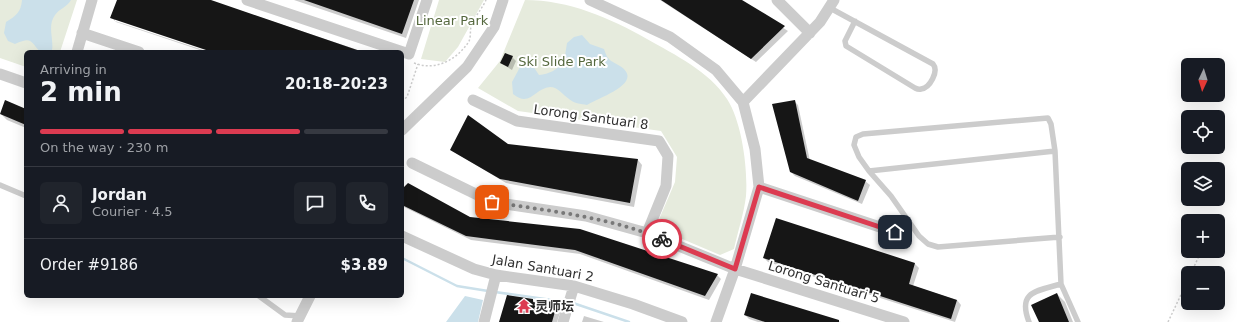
<!DOCTYPE html>
<html lang="en">
<head>
<meta charset="utf-8">
<style>
  :root { --surface:#171b24; --page:#20242c; --text:#f1f3f6; --muted:#9ea1a6; --line:#363941; --accent:#dc3b51 }
  body { margin:0; font-family:"DejaVu Sans","Noto Sans SC",sans-serif; background:var(--page); color:var(--text); height:100vh; display:flex; flex-direction:column; font-size:15px; white-space:nowrap }
  * { box-sizing:border-box; margin:0 }
  p { font-size:13px; color:var(--muted) }
  .icon { flex:none; width:22px; height:22px; fill:none; stroke:currentColor; stroke-width:2; stroke-linecap:round; stroke-linejoin:round }
  .map { position:relative; flex:1; overflow:hidden }
  .panel { position:absolute; left:24px; top:50px; width:380px; height:248px; display:flex; flex-direction:column; background:var(--surface); border-radius:6px; box-shadow:0 4px 16px #0002 }
  .panel>* { flex:none }
  .needle { width:26px; rotate:184deg }
  .fabs { position:absolute; left:1181px; top:58px; display:grid; gap:8px }
  .fabs a { display:grid; place-items:center; width:44px; height:44px; border-radius:6px; background:var(--surface); box-shadow:0 4px 16px #0002; font-size:20px }
  .pin { position:absolute; display:grid; place-items:center; width:34px; height:34px; color:#fff; margin:-17px; border-radius:8px; box-shadow:0 2px 6px #0006 }
  .courier { position:absolute; display:grid; place-items:center; width:40px; height:40px; margin:-20px; border:3px solid #dc3b51; border-radius:50%; background:#fff; color:#222; box-shadow:0 1px 5px #0007 }
  .overview em { font-style:normal; font-weight:600 }
  .overview div { display:flex; flex-direction:column-reverse }
  .overview { display:flex; align-items:center; justify-content:space-between; height:68px; padding:0 16px }
  h1 { font-size:26px; font-weight:600; line-height:30px }
  .bar { display:grid; grid-template-columns:repeat(4,1fr); gap:6px 4px; align-content:center; height:48px; padding:0 16px }
  .bar i { height:5px; border-radius:3px; background:var(--line) }
  .bar .on { background:var(--accent) }
  .bar p { grid-column:span 4 }
  .line { display:flex; align-items:center; gap:10px; padding:0 16px; border-top:1px solid var(--line) }
  .line div { flex:1 }
  .round { display:grid; place-items:center; flex:none; width:42px; height:42px; border-radius:6px; background:var(--page) }
  .map>svg:first-child { display:block }
  .green { fill:#e6ebdd }
  .water { fill:#cbe0ea }
  .shadow { fill:#0003 }
  .lines { fill:none; stroke-linecap:round; stroke-linejoin:round }
  .stream { stroke:#cbe0ea; stroke-width:2.5 }
  .building { fill:#161616 }
  .path { stroke:#ccc; stroke-width:1.5; stroke-dasharray:2 2; stroke-linecap:butt }
  .service { stroke:#ccc; stroke-width:5.5 }
  .minor { stroke:#ccc; stroke-width:11 }
  .done { stroke:#787878; stroke-width:4; stroke-dasharray:0 7.2 }
  .route { stroke:#dc3b51; stroke-width:5 }
  .labels { text-anchor:middle; dominant-baseline:central; stroke-width:4; stroke-linejoin:round; paint-order:stroke }
  .park-label { font-size:13px; fill:#55683e; stroke:#fff }
  .street-label { font-size:13px; fill:#2f2f2f; stroke:#fff }
  .poi-label { font-size:13px; font-weight:bold; fill:#2f2f2f; stroke:#fff; text-anchor:start }
</style>
</head>
<body>
<div class="map">
<svg width="1237" height="322" viewBox="0 0 1237 322">
  <rect width="100%" height="100%" fill="#fff"/>
  <!-- green -->
  <path class="green" d="M0,0H77L60,52H26V67L0,58Z
    M439,0H484L458,47L445,62L421,59Z
    M525,0C569,0 610,18 647,39C675,55 709,71 727,99C742,122 748,169 746,196C744,213 738,231 734,249L720,255L661,230L657,224L675,182L677,157L661,131L518,111L478,88L500,61Z"/>
  <!-- water -->
  <path class="water" d="M22,0H71C67,7 59,9 55,15C47,26 54,39 52,50L40,52C30,40 31,37 15,44L8,41L4,33L6,22C16,16 21,12 22,0Z
    M582,35L590,44L604,49C608,61 610,60 620,66C646,83 597,98 587,105C581,104 573,103 569,99C563,95 558,87 550,87C535,88 530,108 513,94L512,82L519,69L523,59L529,60L539,75C549,74 557,70 564,62L567,43L574,37Z
    M465,296L483,300L478,322H446Z"/>
  <!-- shadow -->
  <path class="shadow" d="M118,0H208L364,52H215L115,19V21L209,52H206L116,22L112,18Z
    M294,0H419L406,38Z
    M660,0H740L788,31L756,62Z
    M512,57L516,61L512,70L501,63Z
    M794,101L798,105L810,161L865,181L870,185L862,204L795,176L790,171Z
    M26,110V128L7,120L1,114Z
    M507,145L638,160L642,165L634,207L506,183L451,150Z
    M402,191L470,218L717,275L721,279L709,300L580,254L471,240L402,206Z
    M776,219L915,264L919,268L913,286L957,300L961,305L955,322L768,262L764,258Z
    M752,294L841,322H758L749,319L745,315Z
    M1057,294L1065,302L1073,322H1040Z
    M533,300L536,304L555,309L560,313L557,322H500Z
    M584,316L604,322H582Z"/>
  <g class="lines">
    <!-- stream -->
    <path class="stream" d="M402,258L457,286L488,291
      M495,292L566,302
      M573,303L629,322"/>
  </g>
  <!-- building -->
  <path class="building" d="M117,0H211L363,52H212L110,18Z
    M304,0H414L402,34Z
    M661,0H742L785,26L751,59Z
    M505,53L513,56L508,67L500,63Z
    M5,100L26,109V125L0,114Z
    M795,100L807,158L866,180L858,201L790,172L772,104Z
    M468,115L508,144L638,159L630,203L500,179L450,150Z
    M408,183L470,217L580,229L718,274L705,296L575,250L466,236L402,205V189Z
    M776,218L915,263L909,284L957,300L951,319L763,258Z
    M751,293L839,320V322H765L744,315Z
    M1057,293L1069,322H1039L1031,305Z
    M507,295L533,299V302L556,308L552,322H499Z"/>
  <g class="lines">
    <!-- path -->
    <path class="path" d="M414,63C435,71 455,61 468,43C472,37 469,30 472,24C475,16 482,9 486,0
      M402,101L407,97L418,64
      M1191,273L1200,254
      M1168,322L1188,280"/>
    <!-- service -->
    <path class="service" d="M830,8L933,64C939,71 930,88 921,89C919,90 917,89 915,88L846,46L845,41L855,21
      M869,171L1055,151
      M0,185L26,196
      M1060,237L938,247L928,244L919,236L891,196L869,171L859,157L854,145L856,137L863,134L1048,118L1051,124L1055,151L1061,284L1078,322
      M259,296L285,315L301,316
      M1029,322C1017,291 1037,291 1061,284"/>
    <!-- minor -->
    <path class="minor" d="M247,0L409,54L427,0
      M590,0L670,37L716,70L743,102L755,149L759,187L735,269L716,322
      M777,0L810,33
      M82,33L139,52
      M77,52L92,0
      M0,74L26,83
      M473,100L517,121L659,141L668,156L666,186L647,233
      M743,102L820,22L834,0
      M402,130L467,67L494,27L503,0
      M412,163L492,202L586,216L647,233L735,269L904,322
      M759,187L895,232
      M402,236L474,269L496,275L574,286L633,304L682,322
      M297,322L310,296
      M484,322L496,275
      M563,322L574,286"/>
  </g>
  <g class="lines">
    <!-- done -->
    <path class="done" d="M492,202C550,211 608,217 662,239"/>
    <!-- route -->
    <path class="route" d="M662,239L735,269L759,187L895,232"/>
  </g>
  <!-- icons -->
  <defs>
    <symbol id="temple-bare" viewBox="-9 -9 18 18"><path d="M0-6L5-2H3V0L6.5 2.5H4V6H1.5V3h-3V6H-4V2.5H-6.5L-3 0V-2H-5Z" fill="#dc3b51" stroke="#fff" stroke-width="2.5" paint-order="stroke"/></symbol>
  </defs>
  <g fill-rule="evenodd">
    <use href="#temple-bare" x="514" y="296" width="20" height="20"/>
  </g>
  <g class="labels">
    <!-- park labels -->
    <g class="park-label">
      <text x="452" y="20">Linear Park</text>
      <text x="562" y="61">Ski Slide Park</text>
    </g>
    <!-- street labels -->
    <g class="street-label">
      <text transform="translate(591 117) rotate(8)">Lorong Santuari 8</text>
      <text transform="translate(543 268) rotate(10)">Jalan Santuari 2</text>
      <text transform="translate(824 282) rotate(17)">Lorong Santuari 5</text>
    </g>
    <!-- poi labels -->
    <g class="poi-label">
      <text x="535" y="306">灵师坛</text>
    </g>
  </g>
</svg>
<div class="fabs">
<a><svg class="needle" viewBox="-14 -14 28 28"><path d="M0-13l5 13h-10z" fill="#e53935"/><path d="M0 13l5-13h-10z" fill="#9ea1a6"/></svg></a>
<a><svg class="icon" aria-label="locate" viewBox="0 0 24 24"><circle cx="12" cy="12" r="6"/><path d="M12 2v4M12 18v4M2 12h4M18 12h4"/></svg></a>
<a><svg class="icon" aria-label="layers" viewBox="0 0 24 24"><path d="M12 4l9 5-9 5-9-5zM3 14l9 5 9-5"/></svg></a>
<a>+</a>
<a>−</a>
</div>
<div class="pin" style="left:492px;top:202px;background:#ea580c"><svg class="icon" aria-label="bag" viewBox="0 0 24 24"><path d="M5 8h14l-1 12H6zM9 8a3 3 0 0 1 6 0"/></svg></div>
<div class="pin" style="left:895px;top:232px;background:#1f2937"><svg class="icon" aria-label="home" viewBox="0 0 24 24"><path d="M3 11l9-7 9 7M6 9v11h12V9"/></svg></div>
<div class="courier" style="left:662px;top:239px"><svg class="icon" aria-label="bike" viewBox="0 0 24 24"><circle cx="6" cy="16" r="4"/><circle cx="18" cy="16" r="4"/><path d="M6 16l4-8h5l3 8M10 8l3 8H6M13 5h3"/></svg></div>
<section class="panel">
<div class="overview"><div><h1>2 min</h1><p>Arriving in</p></div><em>20:18–20:23</em></div>
<div class="bar"><i class="on"></i><i class="on"></i><i class="on"></i><i></i><p>On the way · 230 m</p></div>
<div class="line" style="height:72px"><a class="round"><svg class="icon" aria-label="person" viewBox="0 0 24 24"><circle cx="12" cy="8" r="4"/><path d="M4 21q1-7 8-7t8 7"/></svg></a><div><b>Jordan</b><p>Courier · 4.5</p></div><a class="round"><svg class="icon" aria-label="chat" viewBox="0 0 24 24"><path d="M4 5h16v11H9l-5 4z"/></svg></a><a class="round"><svg class="icon" aria-label="phone" viewBox="0 0 24 24"><path d="M5 4h4l2 5-3 2q2 4 5 5l2-3 5 2v4C11 20 4 13 5 4z"/></svg></a></div>
<div class="line" style="height:52px"><div>Order #9186</div><b>$3.89</b></div>
</section>
</div>
</body>
</html>
